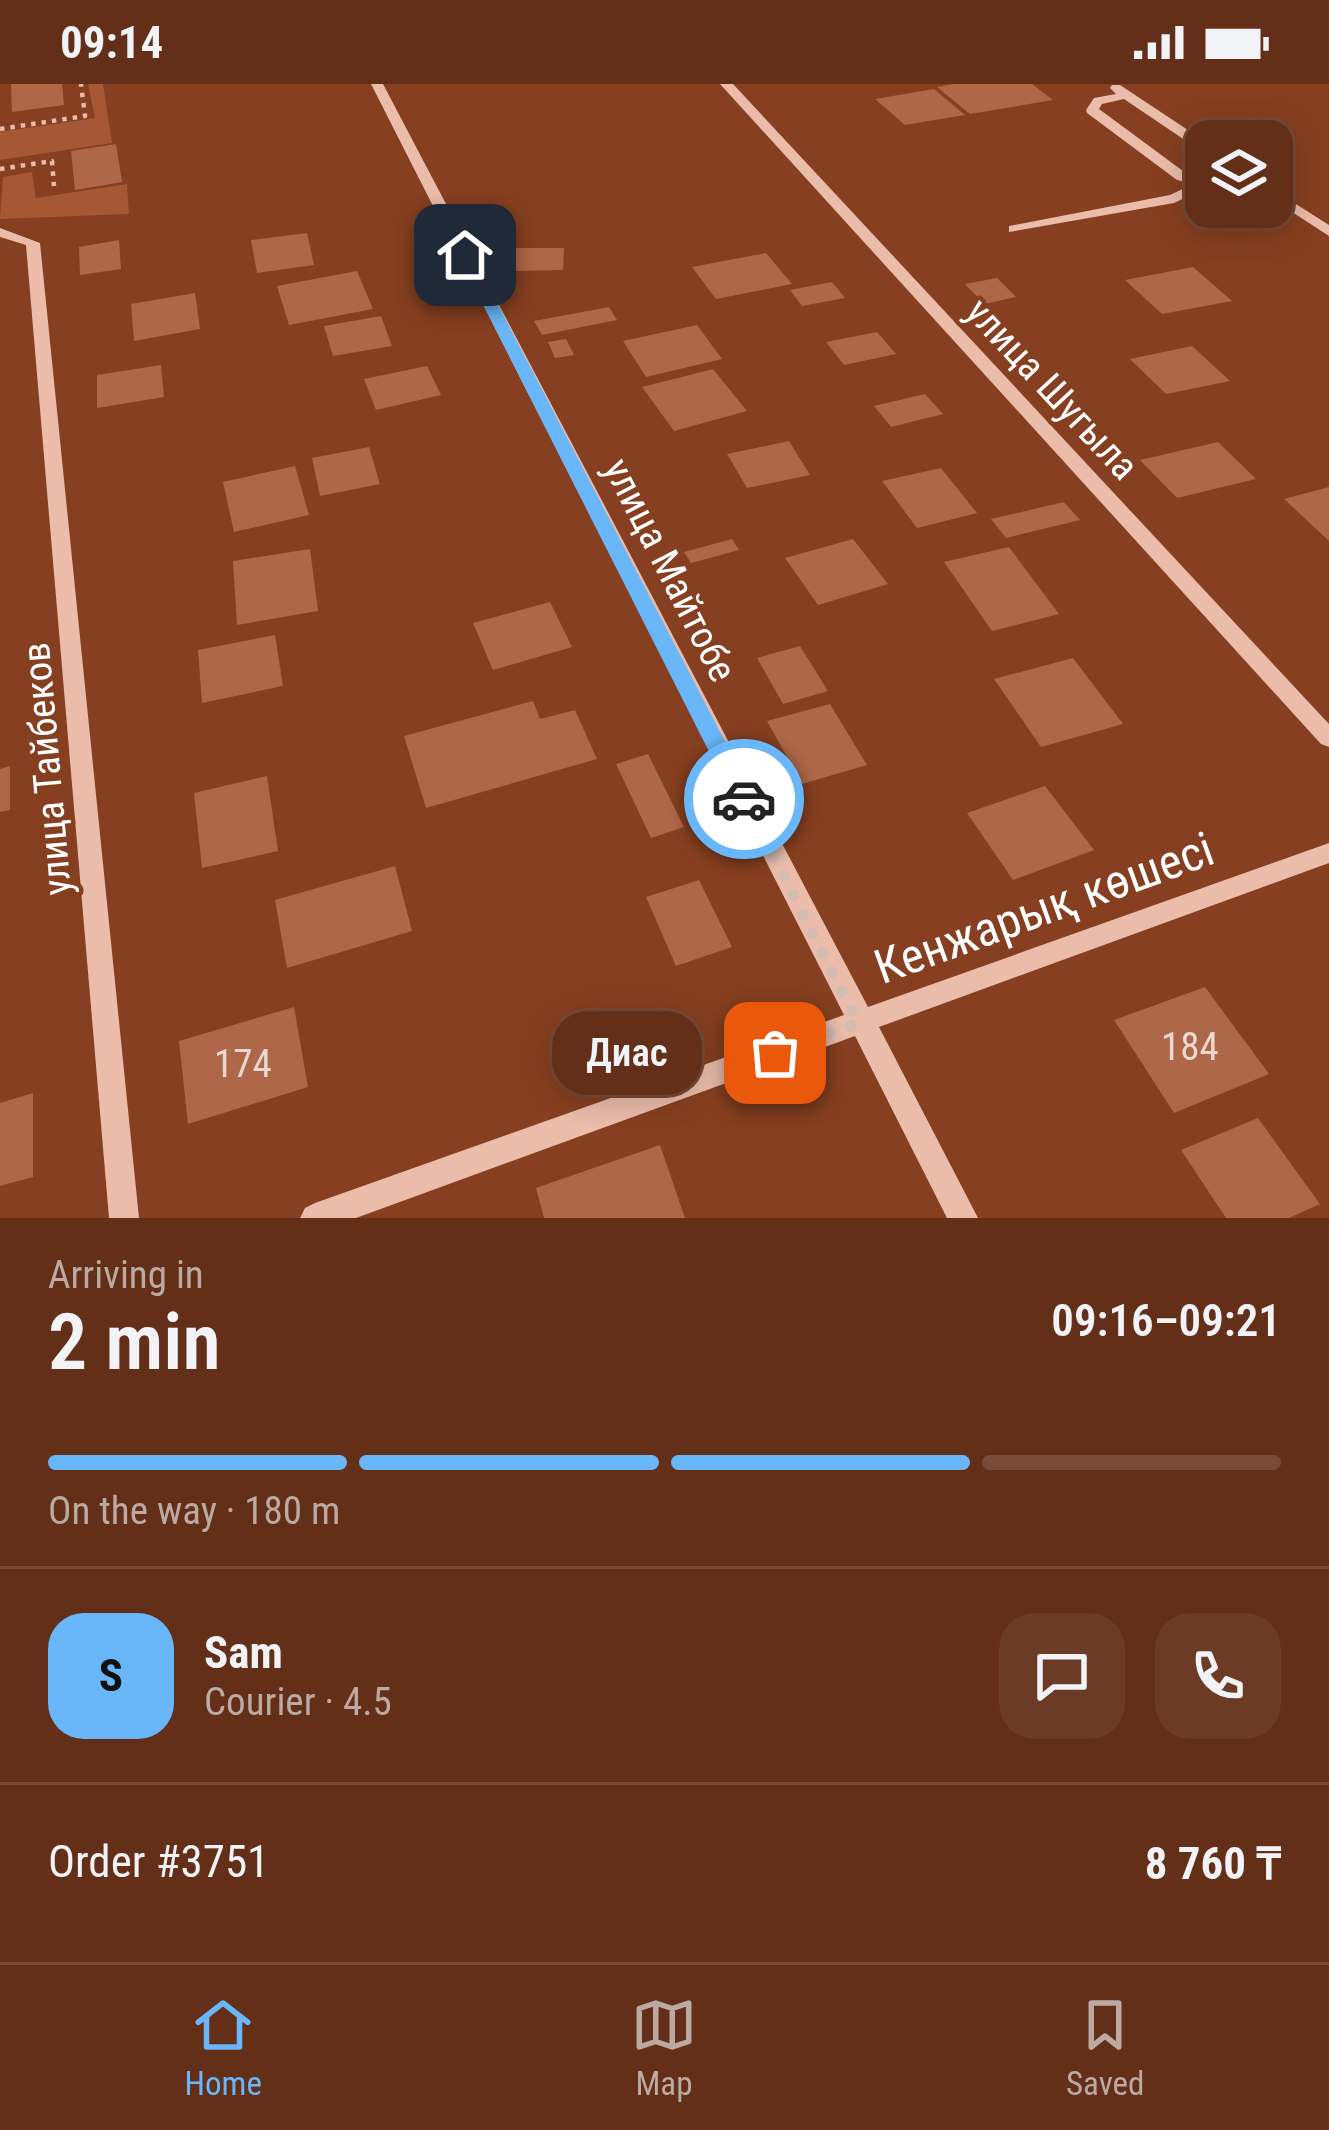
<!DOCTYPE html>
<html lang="en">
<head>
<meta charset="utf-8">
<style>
  :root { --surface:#642f18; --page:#6c3b25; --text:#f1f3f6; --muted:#bba9a2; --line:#784a37; --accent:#69b7f8 }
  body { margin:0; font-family:"Roboto Condensed",sans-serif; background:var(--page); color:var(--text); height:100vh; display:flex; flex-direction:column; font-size:45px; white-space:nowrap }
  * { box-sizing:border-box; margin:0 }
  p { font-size:39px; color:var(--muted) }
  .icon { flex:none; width:66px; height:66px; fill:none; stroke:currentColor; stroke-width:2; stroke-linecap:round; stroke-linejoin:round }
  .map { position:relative; height:1134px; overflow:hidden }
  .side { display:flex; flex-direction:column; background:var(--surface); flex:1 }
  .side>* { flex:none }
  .fabs { position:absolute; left:1185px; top:36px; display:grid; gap:24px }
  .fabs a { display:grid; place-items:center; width:108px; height:108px; border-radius:24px; background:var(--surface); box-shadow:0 6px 30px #0003,0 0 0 3px var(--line); font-size:60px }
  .pin { position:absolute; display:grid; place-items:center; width:102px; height:102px; color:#fff; margin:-51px; border-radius:24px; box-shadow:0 6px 18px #0006 }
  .courier { position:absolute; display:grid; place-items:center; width:120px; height:120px; margin:-60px; border:9px solid #69b7f8; border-radius:50%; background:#fff; color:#222; box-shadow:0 3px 15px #0007 }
  .bubble { position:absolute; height:84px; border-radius:36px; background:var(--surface); box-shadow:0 6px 30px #0003,0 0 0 3px var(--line); font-size:39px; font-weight:600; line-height:84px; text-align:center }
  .summary em { font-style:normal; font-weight:600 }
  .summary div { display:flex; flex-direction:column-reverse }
  .summary { display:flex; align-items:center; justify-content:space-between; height:204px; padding:0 48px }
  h1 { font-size:78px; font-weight:600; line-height:90px }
  .bar { display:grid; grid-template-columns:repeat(4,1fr); gap:18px 12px; align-content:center; height:144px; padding:0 48px }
  .bar i { height:15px; border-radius:9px; background:var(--line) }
  .bar .selected { background:var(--accent) }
  .bar p { grid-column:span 4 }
  .line { display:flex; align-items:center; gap:30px; padding:0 48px; border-top:3px solid var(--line) }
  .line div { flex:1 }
  .round { display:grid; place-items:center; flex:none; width:126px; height:126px; border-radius:36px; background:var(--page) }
  .status { display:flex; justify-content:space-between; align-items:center; height:84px; padding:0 60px; background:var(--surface); direction:ltr }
  .status svg { height:33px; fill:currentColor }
  .tab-bar { display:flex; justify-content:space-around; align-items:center; height:168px; border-top:3px solid var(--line); background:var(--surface); font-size:33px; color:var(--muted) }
  .tab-bar a { display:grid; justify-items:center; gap:6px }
  .tab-bar .selected { color:var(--accent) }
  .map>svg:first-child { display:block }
  .green { fill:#a55736 }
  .building { fill:#ae6748 }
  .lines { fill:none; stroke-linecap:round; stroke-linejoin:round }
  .path { stroke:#eabca9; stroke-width:4.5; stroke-dasharray:4.5 6; stroke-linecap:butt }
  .minor { fill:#eabca9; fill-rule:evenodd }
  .route { fill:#69b7f8 }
  .done { stroke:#d5bcb1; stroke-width:12; stroke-dasharray:0 21.6 }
  .labels { text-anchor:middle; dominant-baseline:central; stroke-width:9; stroke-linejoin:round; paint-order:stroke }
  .street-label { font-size:39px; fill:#fff; stroke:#863f20 }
  .near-number-label { font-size:39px; fill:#ebd9d1 }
  .near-street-label { font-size:48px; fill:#fff; stroke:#863f20 }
</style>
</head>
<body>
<div class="status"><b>09:14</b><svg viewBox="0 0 49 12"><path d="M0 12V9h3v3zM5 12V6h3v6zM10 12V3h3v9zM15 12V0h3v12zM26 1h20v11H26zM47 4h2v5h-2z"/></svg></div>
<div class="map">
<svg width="1329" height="1134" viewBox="0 0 1329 1134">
  <rect width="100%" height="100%" fill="#863f20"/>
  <!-- green -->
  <path class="green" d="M88,0H103L112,59L0,76V48L95,34Z
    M32,88L36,114L127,100L129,130L0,135L3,93Z"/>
  <!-- building -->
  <path class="building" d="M11,0H62L64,21L12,28Z
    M953,0H1032L1053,16L970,30L937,3Z
    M934,5L965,31L905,41L875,15Z
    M116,60L122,98L75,106L71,67Z
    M307,149L314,181L257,189L251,156Z
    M119,156L121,185L80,191L79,163Z
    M515,164H564L563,186L512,187Z
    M766,169L792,200L716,215L692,183Z
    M1193,183L1232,217L1162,230L1125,196Z
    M357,187L373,225L289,241L277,202Z
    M997,194L1016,213L984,220L965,200Z
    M832,198L845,214L802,222L790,206Z
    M195,209L200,245L134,257L131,220Z
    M609,223L617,236L542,251L534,237Z
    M381,232L392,262L333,272L324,242Z
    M697,241L722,275L646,293L623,257Z
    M877,248L896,270L844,281L826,258Z
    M566,255L574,271L555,274L548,258Z
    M1192,262L1230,297L1166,310L1130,275Z
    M161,281L164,313L97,324V291Z
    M427,282L441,311L376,326L364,295Z
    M713,285L747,327L674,347L642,303Z
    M925,310L943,330L891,343L874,322Z
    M789,357L810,391L747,404L727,370Z
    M1218,358L1256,395L1177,414L1140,376Z
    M369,363L380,400L320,412L312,374Z
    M295,382L309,431L234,448L223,398Z
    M941,384L977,429L917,444L882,397Z
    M1329,403V457L1284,415Z
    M1064,418L1080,436L1006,454L991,435Z
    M732,455L739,466L691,479L684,468Z
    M853,455L888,500L818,521L785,474Z
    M1009,463L1059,530L992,547L944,478Z
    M310,465L318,527L237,541L233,477Z
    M550,518L572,563L493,586L473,539Z
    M275,551L283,602L202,619L198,566Z
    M800,562L828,607L783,620L757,574Z
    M1073,574L1123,640L1041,663L994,595Z
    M533,617L540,635L575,626L597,675L426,724L404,652Z
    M830,620L867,681L802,700L767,637Z
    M648,670L684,743L651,754L616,680Z
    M10,682V726L0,728V685Z
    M267,692L278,767L202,784L194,709Z
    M1045,702L1094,766L1013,796L967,729Z
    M395,782L412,847L287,884L275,816Z
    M699,796L732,863L676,882L646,813Z
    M1205,903L1269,990L1174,1029L1114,936Z
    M294,923L308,1003L188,1040L179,957Z
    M33,1009V1093L0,1102V1019Z
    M1258,1034L1320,1120L1289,1134H1226L1181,1066Z
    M660,1061L685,1134H544L536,1104Z"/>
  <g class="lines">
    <!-- path -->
    <path class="path" d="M0,45L85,32L81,0
      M0,85L52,77L54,102"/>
    <!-- minor -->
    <path class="minor" d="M371,0H383L868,923L1329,759V779L879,943L978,1134H947L855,952L356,1134H300L305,1124L315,1119L844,931Z
      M720,0H733L1329,640V663L1321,660Z
      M1112,1H1120L1206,58V68L1201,67L1124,15L1102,20L1099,25L1187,90L1206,95V104L1174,119L1009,148V142L1170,111L1193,100L1177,96L1087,29L1086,26L1094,14L1116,10L1110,4Z
      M1272,105L1329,141V152L1272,115Z
      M0,144L40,159L139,1134H109L26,161L0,153Z"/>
  </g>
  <!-- route -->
  <path class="route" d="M465,167L472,171L755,715L751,721L744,724L733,715L458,171Z"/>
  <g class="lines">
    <!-- done -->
    <path class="done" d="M744,715L858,939L775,969"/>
  </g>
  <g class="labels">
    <!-- street labels -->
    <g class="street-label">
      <text transform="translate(1052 305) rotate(47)">улица Шугыла</text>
      <text transform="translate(670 486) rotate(63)">улица Майтобе</text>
      <text transform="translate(47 685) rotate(-95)">улица Тайбеков</text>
    </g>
    <!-- near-number labels -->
    <g class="near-number-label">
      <text x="1190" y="963">184</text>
      <text x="243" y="980">174</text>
    </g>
    <!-- near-street labels -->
    <g class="near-street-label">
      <text transform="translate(1044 824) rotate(-20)">Кенжарық көшесі</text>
    </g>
  </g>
</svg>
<div class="fabs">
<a><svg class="icon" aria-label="layers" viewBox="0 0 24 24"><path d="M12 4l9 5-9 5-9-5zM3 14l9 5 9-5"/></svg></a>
</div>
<div class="pin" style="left:775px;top:969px;background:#ea580c"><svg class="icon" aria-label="bag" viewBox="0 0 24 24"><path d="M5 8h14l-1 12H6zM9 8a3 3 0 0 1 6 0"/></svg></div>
<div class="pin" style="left:465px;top:171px;background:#1f2937"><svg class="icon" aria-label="home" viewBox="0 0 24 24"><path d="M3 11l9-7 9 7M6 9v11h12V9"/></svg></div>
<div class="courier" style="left:744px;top:715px"><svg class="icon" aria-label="car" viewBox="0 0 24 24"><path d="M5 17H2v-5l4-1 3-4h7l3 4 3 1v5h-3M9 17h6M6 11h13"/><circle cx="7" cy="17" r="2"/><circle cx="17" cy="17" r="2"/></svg></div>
<div class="bubble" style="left:552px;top:927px;width:150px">Диас</div>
</div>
<section class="side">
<div class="summary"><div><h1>2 min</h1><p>Arriving in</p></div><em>09:16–09:21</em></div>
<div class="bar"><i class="selected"></i><i class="selected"></i><i class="selected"></i><i></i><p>On the way · 180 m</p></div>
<div class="line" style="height:216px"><b class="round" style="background:var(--accent);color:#111">S</b><div><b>Sam</b><p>Courier · 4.5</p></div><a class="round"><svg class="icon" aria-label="chat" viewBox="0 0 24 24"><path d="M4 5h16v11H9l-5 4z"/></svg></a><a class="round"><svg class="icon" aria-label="phone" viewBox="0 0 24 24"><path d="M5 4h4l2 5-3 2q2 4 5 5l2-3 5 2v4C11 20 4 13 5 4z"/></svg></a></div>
<div class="line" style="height:156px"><div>Order #3751</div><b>8 760 ₸</b></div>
</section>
<nav class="tab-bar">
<a class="selected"><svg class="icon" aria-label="home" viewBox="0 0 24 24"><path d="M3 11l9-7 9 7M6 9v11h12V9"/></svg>Home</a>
<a><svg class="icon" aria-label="map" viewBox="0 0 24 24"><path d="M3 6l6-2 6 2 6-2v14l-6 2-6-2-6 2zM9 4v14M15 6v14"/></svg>Map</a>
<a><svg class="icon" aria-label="saved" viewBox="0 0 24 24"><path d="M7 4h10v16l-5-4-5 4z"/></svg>Saved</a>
</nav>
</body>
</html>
